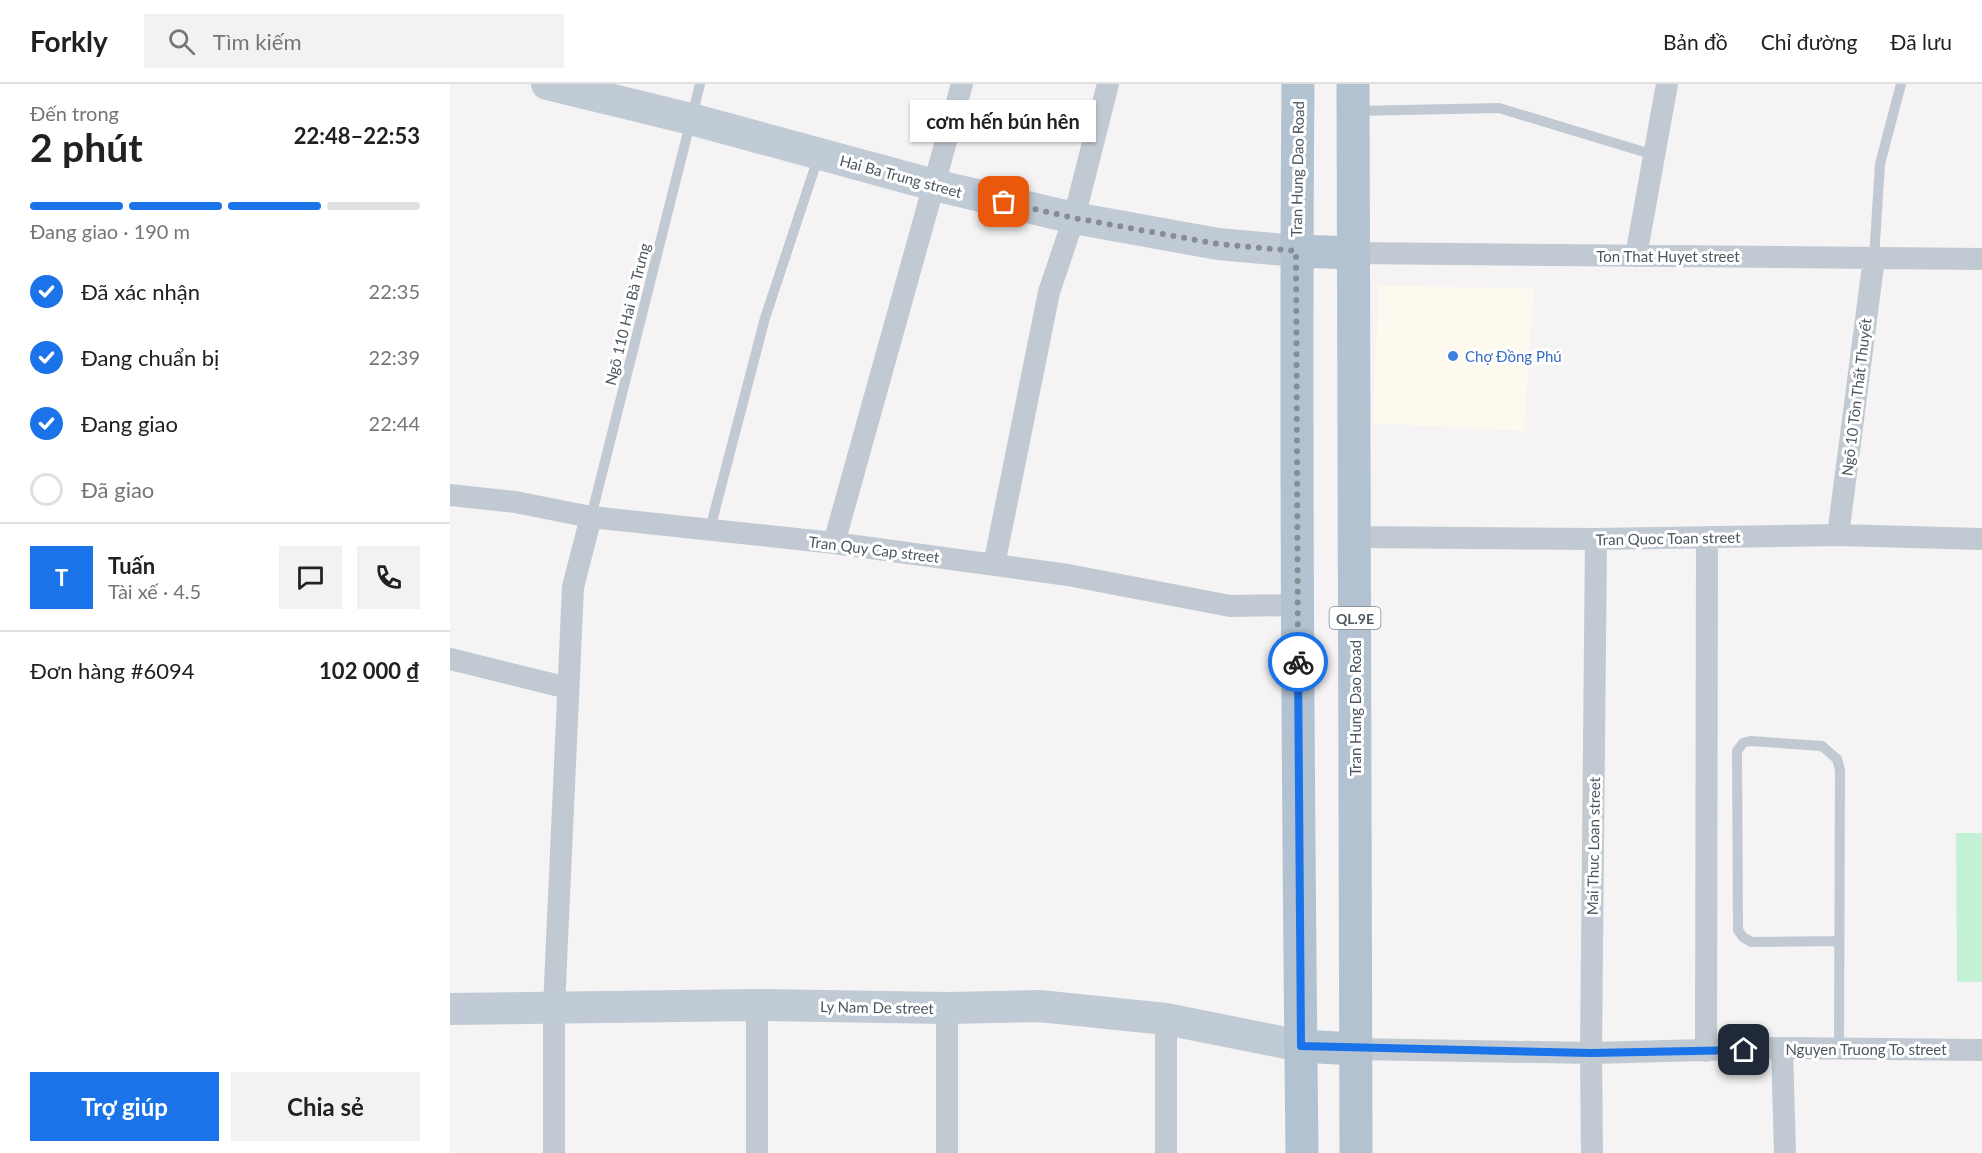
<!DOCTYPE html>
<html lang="vi">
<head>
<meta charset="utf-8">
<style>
  :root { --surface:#fff; --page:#f2f2f2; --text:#202124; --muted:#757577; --line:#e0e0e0; --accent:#1a73e8 }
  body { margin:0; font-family:Lato,sans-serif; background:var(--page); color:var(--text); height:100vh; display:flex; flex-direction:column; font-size:22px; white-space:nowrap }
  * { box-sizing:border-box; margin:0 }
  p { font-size:20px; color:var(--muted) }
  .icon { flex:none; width:33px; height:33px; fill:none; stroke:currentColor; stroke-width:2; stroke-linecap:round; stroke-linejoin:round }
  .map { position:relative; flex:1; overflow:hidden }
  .panel { display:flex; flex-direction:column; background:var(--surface); width:450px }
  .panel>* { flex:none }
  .pin { position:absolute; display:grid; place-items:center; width:51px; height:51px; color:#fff; margin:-26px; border-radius:12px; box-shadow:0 3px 9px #0006 }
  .courier { position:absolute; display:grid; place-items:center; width:60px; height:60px; margin:-30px; border:4px solid #1a73e8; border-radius:50%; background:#fff; color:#222; box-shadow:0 2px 8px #0007 }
  .bubble { position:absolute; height:42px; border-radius:0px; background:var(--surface); box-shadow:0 2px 4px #0004; font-size:20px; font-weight:700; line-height:42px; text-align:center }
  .overview em { font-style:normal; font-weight:700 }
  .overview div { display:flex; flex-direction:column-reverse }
  .overview { display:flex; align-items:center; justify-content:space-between; height:102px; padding:0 30px }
  h1 { font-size:39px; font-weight:700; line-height:45px }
  .bar { display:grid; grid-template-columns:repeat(4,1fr); gap:9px 6px; align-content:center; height:72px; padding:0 30px }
  .bar i { height:8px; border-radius:4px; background:var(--line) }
  .bar .selected { background:var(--accent) }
  .bar p { grid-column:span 4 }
  .line { display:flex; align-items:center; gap:15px; padding:0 30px; border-top:2px solid var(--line) }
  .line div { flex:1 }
  .round { display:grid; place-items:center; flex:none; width:63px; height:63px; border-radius:0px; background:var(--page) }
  ol { padding:0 30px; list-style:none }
  li { display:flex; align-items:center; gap:18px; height:66px }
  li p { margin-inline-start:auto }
  li .icon { padding:6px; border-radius:50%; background:var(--accent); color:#fff; stroke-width:4 }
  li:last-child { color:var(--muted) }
  li i { width:33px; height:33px; border:3px solid var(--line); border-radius:50% }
  .action { display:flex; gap:12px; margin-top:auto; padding:12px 30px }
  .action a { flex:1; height:69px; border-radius:0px; background:var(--accent); color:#fff; font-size:24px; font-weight:700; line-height:69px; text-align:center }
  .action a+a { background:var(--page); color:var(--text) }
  header { display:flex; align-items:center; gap:36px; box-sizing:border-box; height:84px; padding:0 30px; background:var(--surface); border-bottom:2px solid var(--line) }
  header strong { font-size:28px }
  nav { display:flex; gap:33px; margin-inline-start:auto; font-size:21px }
  .search { width:420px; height:54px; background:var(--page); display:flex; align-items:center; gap:15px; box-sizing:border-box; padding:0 21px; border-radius:0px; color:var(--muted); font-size:22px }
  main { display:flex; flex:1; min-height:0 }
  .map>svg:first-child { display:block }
  .commercial { fill:#fdf9ef }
  .pitch { fill:#c3f1d5 }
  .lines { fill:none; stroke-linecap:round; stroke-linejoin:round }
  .lane { stroke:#c1cad2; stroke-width:10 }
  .street { stroke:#c1cad2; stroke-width:22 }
  .secondary { stroke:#c1cbd6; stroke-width:32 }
  .primary { stroke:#b3c2d1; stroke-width:33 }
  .done { stroke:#868d94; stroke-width:6; stroke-dasharray:0 10.8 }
  .route { stroke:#1a73e8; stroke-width:8 }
  .shop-dot { fill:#3f7fe0; stroke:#fff; stroke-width:2 }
  .labels { text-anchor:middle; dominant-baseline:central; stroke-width:6; stroke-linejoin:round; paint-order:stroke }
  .shield { fill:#fff; stroke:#808990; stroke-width:1.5 }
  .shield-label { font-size:14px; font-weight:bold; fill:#4a5661 }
  .street-label { font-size:15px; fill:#4a5661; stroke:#fff }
  .shop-label { font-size:15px; fill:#366cbe; stroke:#fff; text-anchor:start }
</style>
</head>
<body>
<header>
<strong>Forkly</strong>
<div class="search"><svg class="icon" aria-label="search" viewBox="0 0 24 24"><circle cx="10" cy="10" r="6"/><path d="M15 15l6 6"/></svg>Tìm kiếm</div>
<nav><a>Bản đồ</a><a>Chỉ đường</a><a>Đã lưu</a></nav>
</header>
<main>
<section class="panel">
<div class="overview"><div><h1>2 phút</h1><p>Đến trong</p></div><em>22:48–22:53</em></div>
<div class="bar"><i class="selected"></i><i class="selected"></i><i class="selected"></i><i></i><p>Đang giao · 190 m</p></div>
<ol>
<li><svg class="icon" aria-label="check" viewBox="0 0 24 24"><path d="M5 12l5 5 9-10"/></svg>Đã xác nhận<p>22:35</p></li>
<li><svg class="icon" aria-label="check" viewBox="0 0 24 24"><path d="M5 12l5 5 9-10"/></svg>Đang chuẩn bị<p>22:39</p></li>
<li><svg class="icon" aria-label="check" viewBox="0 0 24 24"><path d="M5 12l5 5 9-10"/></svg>Đang giao<p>22:44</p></li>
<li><i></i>Đã giao</li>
</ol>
<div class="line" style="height:108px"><b class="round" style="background:var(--accent);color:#fff">T</b><div><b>Tuấn</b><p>Tài xế · 4.5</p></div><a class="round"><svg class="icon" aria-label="chat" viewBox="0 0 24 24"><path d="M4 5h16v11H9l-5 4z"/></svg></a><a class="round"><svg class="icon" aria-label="phone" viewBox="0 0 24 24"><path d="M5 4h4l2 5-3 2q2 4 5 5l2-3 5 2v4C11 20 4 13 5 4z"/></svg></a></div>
<div class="line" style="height:78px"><div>Đơn hàng #6094</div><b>102 000 ₫</b></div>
<div class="action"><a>Trợ giúp</a><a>Chia sẻ</a></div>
</section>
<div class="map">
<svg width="1532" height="1069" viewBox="0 0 1532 1069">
  <rect width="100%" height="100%" fill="#f5f3f3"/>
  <!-- commercial -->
  <path class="commercial" d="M929,202L1084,204L1074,347L923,339Z"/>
  <!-- pitch -->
  <path class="pitch" d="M1506,749H1532V898H1507Z"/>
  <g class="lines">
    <!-- lane -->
    <path class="lane" d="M906,27L1049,24L1204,71
      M1424,174L1430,80L1451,0
      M141,433L250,0
      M260,445L315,234L369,71
      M1388,857L1301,858L1293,853L1288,846L1287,667L1293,659L1300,657L1372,662L1387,675L1390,686L1389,964"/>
    <!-- street -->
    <path class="street" d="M903,169L1532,175
      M1186,172L1217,0
      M0,411L65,418L141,433L384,459L618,491L780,522L847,521
      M1388,451L1424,174
      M905,453L1146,455L1388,451L1532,455
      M384,459L512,0
      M544,481L599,208L624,134L658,0
      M0,575L118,604
      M307,921V1069
      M497,924V1069
      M1332,964L1335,1069
      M905,965L1141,969L1332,964L1532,966
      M1256,967L1257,453
      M104,1069V923L123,503L141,433
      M716,1069V935
      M1142,1069L1141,969L1146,455"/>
    <!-- secondary -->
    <path class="secondary" d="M97,0L241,35L484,101L624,134L768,160L846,167
      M0,925L307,921L497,924L589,922L716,935L851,962"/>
    <!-- primary -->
    <path class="primary" d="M848,0C845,356 848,713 852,1069
      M903,0L906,1069
      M846,167L903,169
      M851,962L905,965"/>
  </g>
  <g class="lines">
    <!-- done -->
    <path class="done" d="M554,118L624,134L768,160L846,167L848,578"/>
    <!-- route -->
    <path class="route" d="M848,578L851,962L1141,969L1294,966"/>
  </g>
  <!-- markers -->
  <circle class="shop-dot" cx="1003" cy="272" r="6"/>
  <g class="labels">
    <!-- shield labels -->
    <rect class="shield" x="879.5" y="523" width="51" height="22" rx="4.5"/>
    <g class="shield-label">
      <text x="905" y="534">QL.9E</text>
    </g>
    <!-- street labels -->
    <g class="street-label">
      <text transform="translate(847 85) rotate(-89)">Tran Hung Dao Road</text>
      <text transform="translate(451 92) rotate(15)">Hai Ba Trung street</text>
      <text x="1218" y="172">Ton That Huyet street</text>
      <text transform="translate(177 230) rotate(-76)">Ngõ 110 Hai Bà Trưng</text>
      <text transform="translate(1406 313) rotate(-83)">Ngõ 10 Tôn Thất Thuyết</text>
      <text transform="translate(1218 454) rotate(-1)">Tran Quoc Toan street</text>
      <text transform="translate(424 465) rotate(7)">Tran Quy Cap street</text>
      <text transform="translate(905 624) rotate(-90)">Tran Hung Dao Road</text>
      <text transform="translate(1143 762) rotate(-89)">Mai Thuc Loan street</text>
      <text transform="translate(427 923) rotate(1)">Ly Nam De street</text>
      <text x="1416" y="965">Nguyen Truong To street</text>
    </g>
    <!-- shop labels -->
    <g class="shop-label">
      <text x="1015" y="272">Chợ Đồng Phú</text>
    </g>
  </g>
</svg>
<div class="pin" style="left:554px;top:118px;background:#ea580c"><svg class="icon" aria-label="bag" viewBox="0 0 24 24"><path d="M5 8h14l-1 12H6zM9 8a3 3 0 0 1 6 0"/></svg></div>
<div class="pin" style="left:1294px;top:966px;background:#1f2937"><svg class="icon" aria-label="home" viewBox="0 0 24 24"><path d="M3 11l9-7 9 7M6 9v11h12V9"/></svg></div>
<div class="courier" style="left:848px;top:578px"><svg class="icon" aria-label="bike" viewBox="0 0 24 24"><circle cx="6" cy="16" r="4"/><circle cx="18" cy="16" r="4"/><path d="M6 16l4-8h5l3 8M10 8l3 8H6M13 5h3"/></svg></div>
<div class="bubble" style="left:460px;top:16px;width:186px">cơm hến bún hên</div>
</div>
</main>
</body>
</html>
